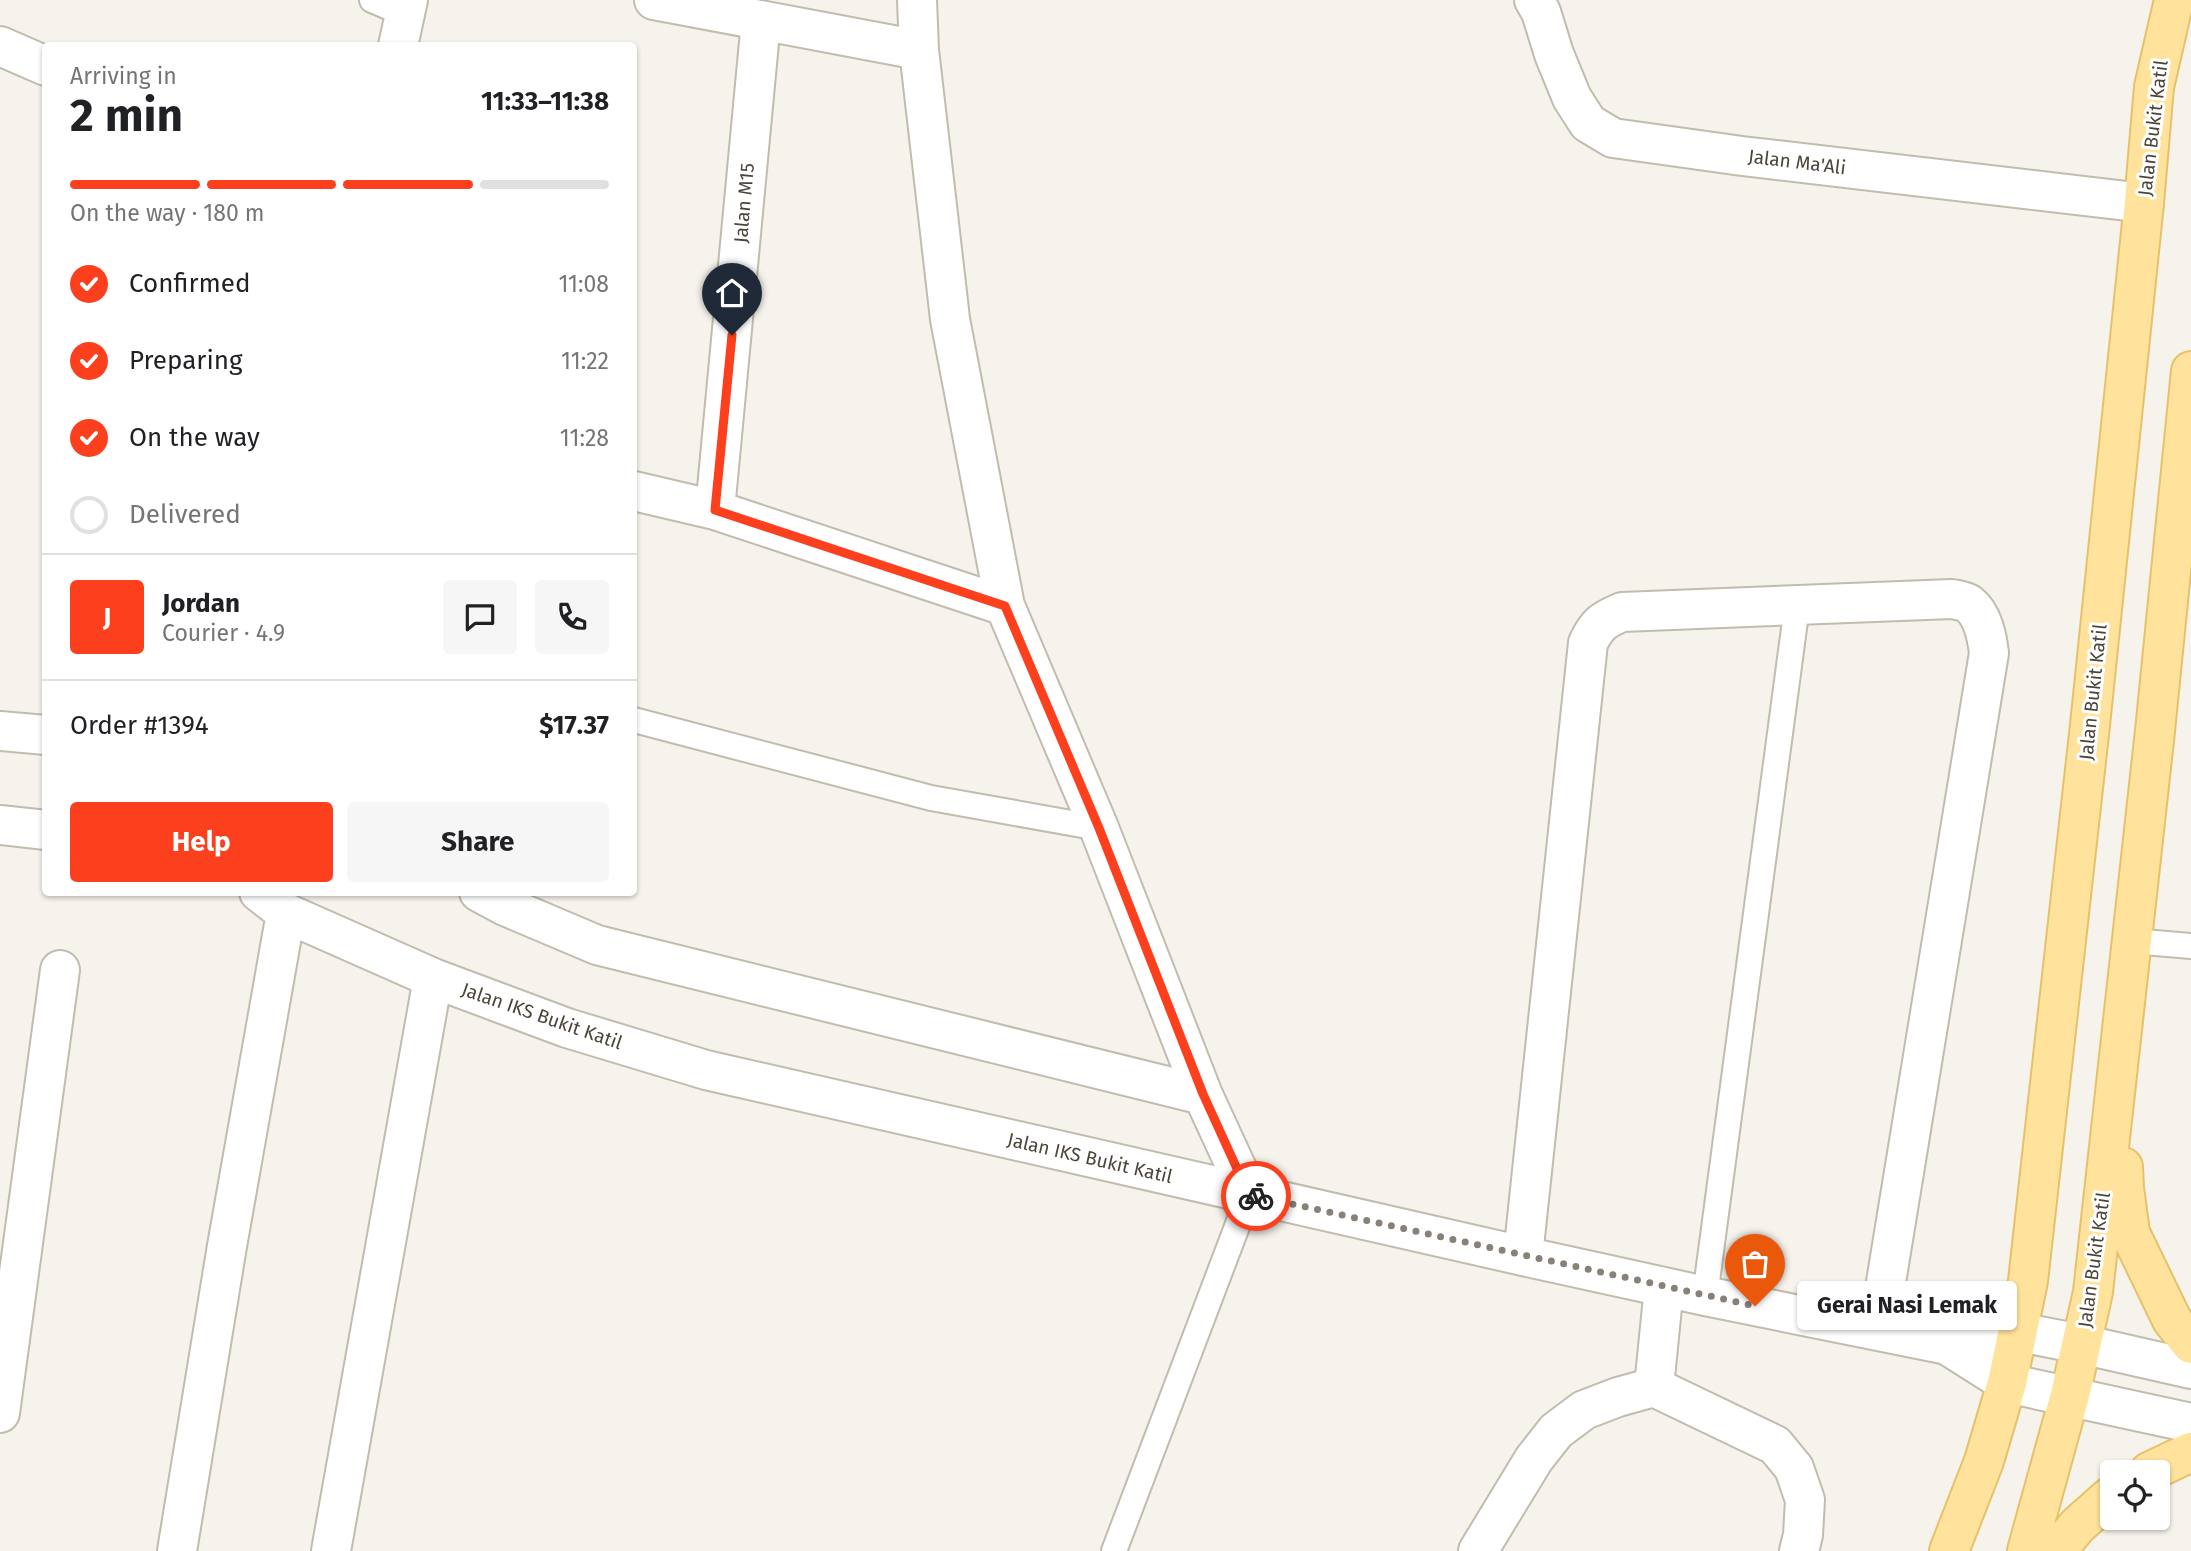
<!DOCTYPE html>
<html lang="en">
<head>
<meta charset="utf-8">
<style>
  :root { --surface:#fff; --page:#f6f6f6; --text:#202124; --muted:#757577; --line:#e0e0e0; --accent:#fc3f1d }
  body { margin:0; font-family:"Fira Sans",sans-serif; background:var(--page); color:var(--text); height:100vh; display:flex; flex-direction:column; font-size:26px; white-space:nowrap }
  * { box-sizing:border-box; margin:0 }
  p { font-size:23px; color:var(--muted) }
  .icon { flex:none; width:38px; height:38px; fill:none; stroke:currentColor; stroke-width:2; stroke-linecap:round; stroke-linejoin:round }
  .map { position:relative; flex:1; overflow:hidden }
  .panel { position:absolute; left:42px; top:42px; width:595px; height:854px; display:flex; flex-direction:column; background:var(--surface); border-radius:7px; box-shadow:0 2px 5px #0004 }
  .panel>* { flex:none }
  .controls { position:absolute; left:2100px; top:1460px; display:grid; gap:14px }
  .controls a { display:grid; place-items:center; width:70px; height:70px; border-radius:7px; background:var(--surface); box-shadow:0 2px 5px #0004; font-size:35px }
  .pin { position:absolute; display:grid; place-items:center; width:60px; height:60px; color:#fff; margin:-72px -30px; border-radius:50% 50% 50% 0; rotate:-45deg; box-shadow:0 0 7px #0007 }
  .pin .icon { rotate:45deg }
  .courier { position:absolute; display:grid; place-items:center; width:70px; height:70px; margin:-35px; border:5px solid #fc3f1d; border-radius:50%; background:#fff; color:#222; box-shadow:0 2px 9px #0007 }
  .bubble { position:absolute; height:49px; border-radius:7px; background:var(--surface); box-shadow:0 2px 5px #0004; font-size:23px; font-weight:700; line-height:49px; text-align:center }
  .headline em { font-style:normal; font-weight:700 }
  .headline div { display:flex; flex-direction:column-reverse }
  .headline { display:flex; align-items:center; justify-content:space-between; height:119px; padding:0 28px }
  h1 { font-size:46px; font-weight:700; line-height:52px }
  .bar { display:grid; grid-template-columns:repeat(4,1fr); gap:10px 7px; align-content:center; height:84px; padding:0 28px }
  .bar i { height:9px; border-radius:5px; background:var(--line) }
  .bar .selected { background:var(--accent) }
  .bar p { grid-column:span 4 }
  .line { display:flex; align-items:center; gap:18px; padding:0 28px; border-top:2px solid var(--line) }
  .line div { flex:1 }
  .round { display:grid; place-items:center; flex:none; width:74px; height:74px; border-radius:7px; background:var(--page) }
  ol { padding:0 28px; list-style:none }
  li { display:flex; align-items:center; gap:21px; height:77px }
  li p { margin-inline-start:auto }
  li .icon { padding:7px; border-radius:50%; background:var(--accent); color:#fff; stroke-width:4 }
  li:last-child { color:var(--muted) }
  li i { width:38px; height:38px; border:4px solid var(--line); border-radius:50% }
  .cta { display:flex; gap:14px; margin-top:auto; padding:14px 28px }
  .cta a { flex:1; height:80px; border-radius:7px; background:var(--accent); color:#fff; font-size:28px; font-weight:700; line-height:80px; text-align:center }
  .cta a+a { background:var(--page); color:var(--text) }
  .map>svg:first-child { display:block }
  .lines { fill:none; stroke-linecap:round; stroke-linejoin:round }
  .lane-casing { stroke:#c2bbae; stroke-width:28 }
  .street-casing { stroke:#c2bbae; stroke-width:42 }
  .primary-casing { stroke:#e6c16a; stroke-width:42 }
  .lane { stroke:#fff; stroke-width:24 }
  .street { stroke:#fff; stroke-width:38 }
  .primary { stroke:#ffe39c; stroke-width:38 }
  .done { stroke:#878178; stroke-width:7; stroke-dasharray:0 12.6 }
  .route { stroke:#fc3f1d; stroke-width:9 }
  .labels { text-anchor:middle; dominant-baseline:central; stroke-width:6; stroke-linejoin:round; paint-order:stroke }
  .street-label { font-size:19px; fill:#4b4439; stroke:#fff }
</style>
</head>
<body>
<div class="map">
<svg width="2191" height="1551" viewBox="0 0 2191 1551">
  <rect width="100%" height="100%" fill="#f6f3ec"/>
  <g class="lines">
    <defs>
      <path id="lane" d="M372,0L405,14
        M634,720L931,798L1099,828
        M2132,941L2191,946
        M1705,1296L1797,606
        M1114,1551L1249,1195"/>
      <path id="street" d="M654,0L919,50
        M917,0L919,50L950,319L1005,606L1099,828L1203,1095L1249,1195
        M1534,0L1541,12L1554,54L1572,98L1588,123L1613,138L1742,156L2144,203
        M0,46L46,66
        M398,46L408,0
        M634,491L715,510L1005,606
        M715,510L761,21
        M0,731L46,735
        M0,825L46,830
        M259,892L286,913L433,978L567,1028L706,1070L1523,1256L1705,1296L1947,1345L2007,1383L2191,1423
        M479,892L505,906L597,945L1203,1095
        M1523,1256L1588,643C1597,624 1603,620 1622,612L1952,599C1957,600 1965,601 1969,604C1983,615 1987,637 1989,653L1878,1331
        M1947,1345L2019,1332L2081,1344L2191,1369
        M1654,1387L1664,1287
        M0,1413L60,970
        M177,1551L227,1246L286,913
        M331,1551L433,978
        M1478,1551L1534,1459L1556,1431L1584,1410L1618,1397L1654,1387L1775,1445L1794,1468L1805,1500L1803,1535L1799,1551"/>
      <path id="primary" d="M2123,1167L2124,1188L2130,1233L2172,1320L2191,1344
        M2149,1472L2191,1452
        M1949,1551L1984,1461L2007,1383L2028,1281L2090,725L2144,203L2154,87L2174,0
        M2027,1551L2070,1395L2093,1292L2155,731L2191,371
        M2056,1551L2078,1525L2112,1495"/>
    </defs>
    <!-- lane casing -->
    <use href="#lane" class="lane-casing"/>
    <!-- street casing -->
    <use href="#street" class="street-casing"/>
    <!-- primary casing -->
    <use href="#primary" class="primary-casing"/>
    <!-- lane -->
    <use href="#lane" class="lane"/>
    <!-- street -->
    <use href="#street" class="street"/>
    <!-- primary -->
    <use href="#primary" class="primary"/>
  </g>
  <g class="lines">
    <!-- done -->
    <path class="done" d="M1256,1196L1755,1306"/>
    <!-- route -->
    <path class="route" d="M732,335L715,510L1005,606L1099,828L1203,1094L1249,1195L1256,1196"/>
  </g>
  <g class="labels">
    <!-- street labels -->
    <g class="street-label">
      <text transform="translate(2153 128) rotate(-83)">Jalan Bukit Katil</text>
      <text transform="translate(1797 162) rotate(7)">Jalan Ma'Ali</text>
      <text transform="translate(744 203) rotate(-85)">Jalan M15</text>
      <text transform="translate(2093 692) rotate(-84)">Jalan Bukit Katil</text>
      <text transform="translate(542 1016) rotate(19)">Jalan IKS Bukit Katil</text>
      <text transform="translate(1090 1158) rotate(13)">Jalan IKS Bukit Katil</text>
      <text transform="translate(2094 1260) rotate(-82)">Jalan Bukit Katil</text>
    </g>
  </g>
</svg>
<div class="controls">
<a><svg class="icon" aria-label="locate" viewBox="0 0 24 24"><circle cx="12" cy="12" r="6"/><path d="M12 2v4M12 18v4M2 12h4M18 12h4"/></svg></a>
</div>
<div class="pin" style="left:1755px;top:1306px;background:#ea580c"><svg class="icon" aria-label="bag" viewBox="0 0 24 24"><path d="M5 8h14l-1 12H6zM9 8a3 3 0 0 1 6 0"/></svg></div>
<div class="pin" style="left:732px;top:335px;background:#1f2937"><svg class="icon" aria-label="home" viewBox="0 0 24 24"><path d="M3 11l9-7 9 7M6 9v11h12V9"/></svg></div>
<div class="courier" style="left:1256px;top:1196px"><svg class="icon" aria-label="bike" viewBox="0 0 24 24"><circle cx="6" cy="16" r="4"/><circle cx="18" cy="16" r="4"/><path d="M6 16l4-8h5l3 8M10 8l3 8H6M13 5h3"/></svg></div>
<div class="bubble" style="left:1797px;top:1281px;width:220px">Gerai Nasi Lemak</div>
<section class="panel">
<div class="headline"><div><h1>2 min</h1><p>Arriving in</p></div><em>11:33–11:38</em></div>
<div class="bar"><i class="selected"></i><i class="selected"></i><i class="selected"></i><i></i><p>On the way · 180 m</p></div>
<ol>
<li><svg class="icon" aria-label="check" viewBox="0 0 24 24"><path d="M5 12l5 5 9-10"/></svg>Confirmed<p>11:08</p></li>
<li><svg class="icon" aria-label="check" viewBox="0 0 24 24"><path d="M5 12l5 5 9-10"/></svg>Preparing<p>11:22</p></li>
<li><svg class="icon" aria-label="check" viewBox="0 0 24 24"><path d="M5 12l5 5 9-10"/></svg>On the way<p>11:28</p></li>
<li><i></i>Delivered</li>
</ol>
<div class="line" style="height:126px"><b class="round" style="background:var(--accent);color:#fff">J</b><div><b>Jordan</b><p>Courier · 4.9</p></div><a class="round"><svg class="icon" aria-label="chat" viewBox="0 0 24 24"><path d="M4 5h16v11H9l-5 4z"/></svg></a><a class="round"><svg class="icon" aria-label="phone" viewBox="0 0 24 24"><path d="M5 4h4l2 5-3 2q2 4 5 5l2-3 5 2v4C11 20 4 13 5 4z"/></svg></a></div>
<div class="line" style="height:91px"><div>Order #1394</div><b>$17.37</b></div>
<div class="cta"><a>Help</a><a>Share</a></div>
</section>
</div>
</body>
</html>
